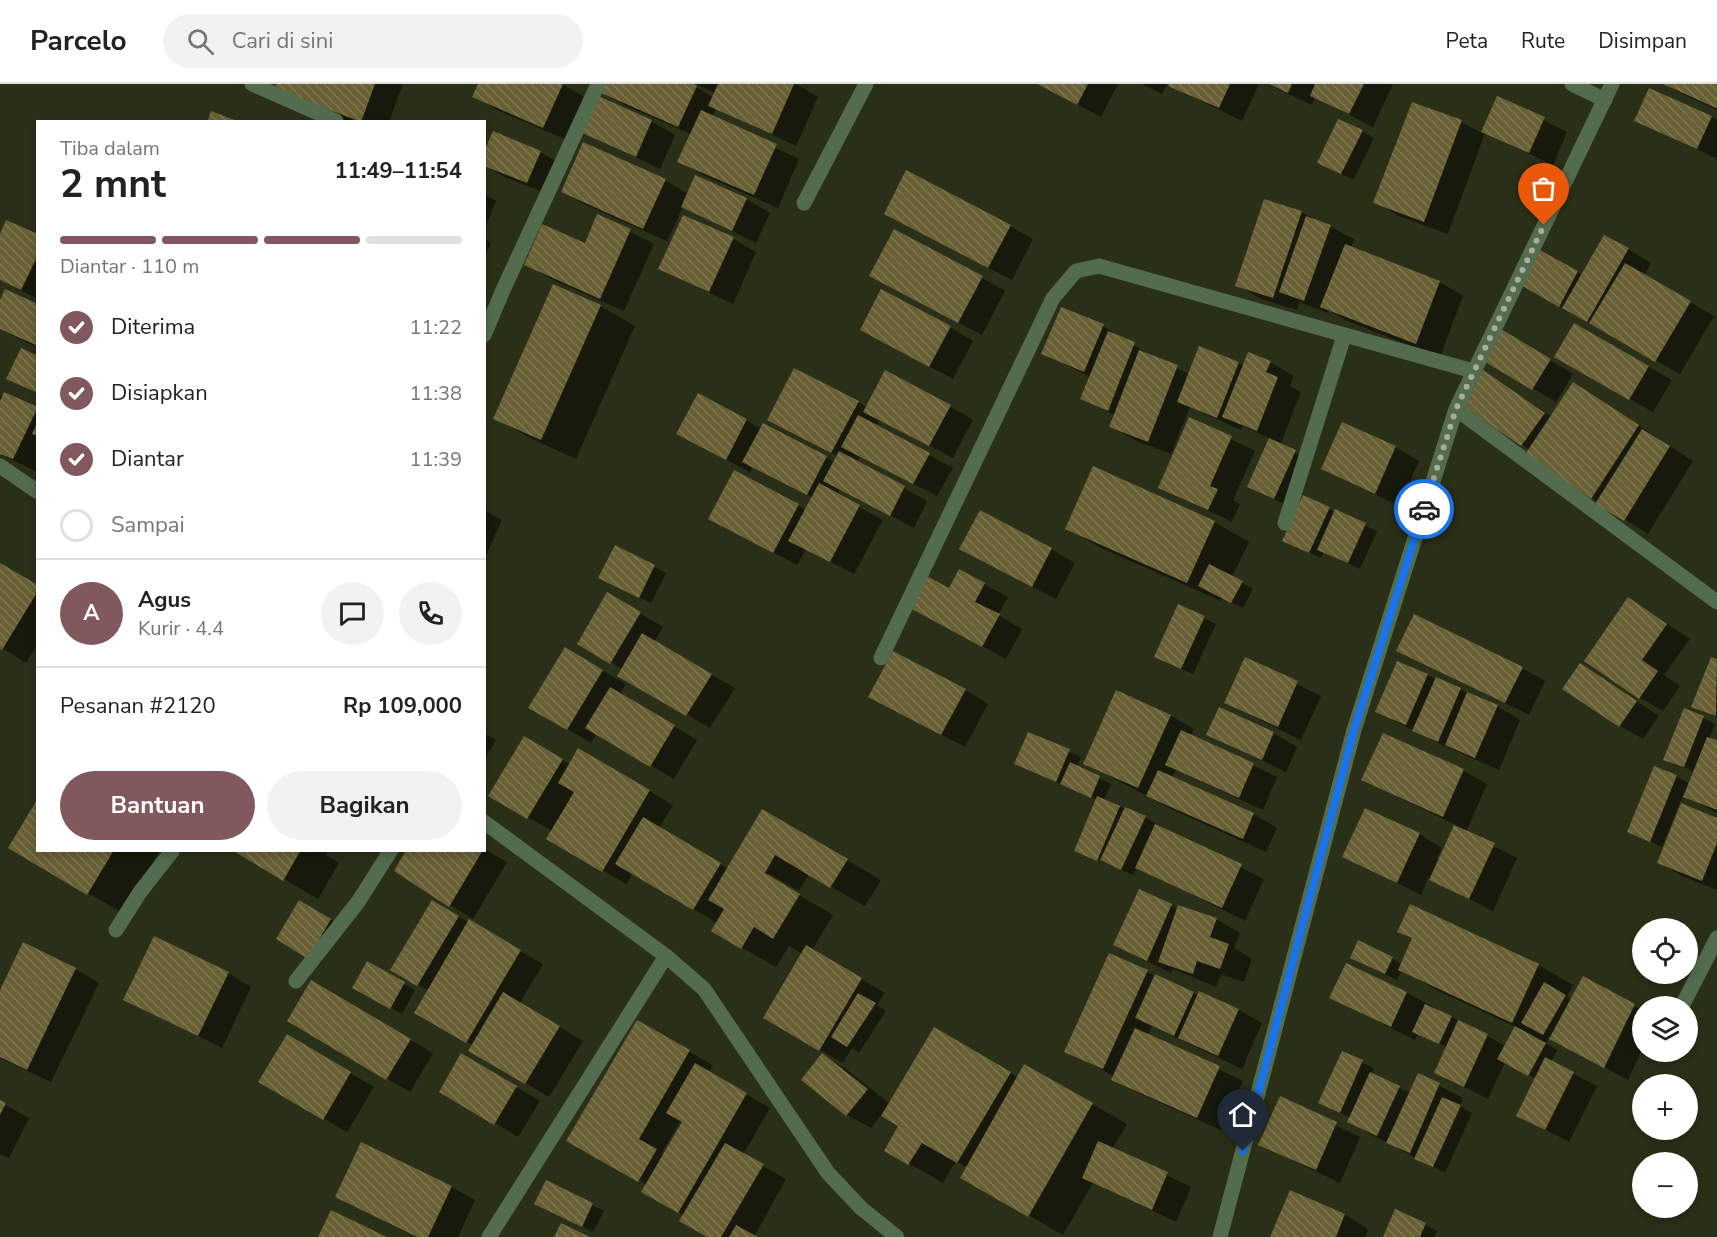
<!DOCTYPE html>
<html lang="id">
<head>
<meta charset="utf-8">
<style>
  :root { --surface:#fff; --page:#f2f2f2; --text:#222; --muted:#767676; --line:#e0e0e0; --accent:#80585e }
  body { margin:0; font-family:"Nunito Sans",sans-serif; background:var(--page); color:var(--text); height:100vh; display:flex; flex-direction:column; font-size:22px; white-space:nowrap }
  * { box-sizing:border-box; margin:0 }
  p { font-size:20px; color:var(--muted) }
  .icon { flex:none; width:33px; height:33px; fill:none; stroke:currentColor; stroke-width:2; stroke-linecap:round; stroke-linejoin:round }
  .map { position:relative; flex:1; overflow:hidden }
  .side { position:absolute; left:36px; top:36px; width:450px; height:732px; display:flex; flex-direction:column; background:var(--surface); border-radius:0px; box-shadow:0 3px 9px #0003 }
  .side>* { flex:none }
  .fabs { position:absolute; left:1632px; top:834px; display:grid; gap:12px }
  .fabs a { display:grid; place-items:center; width:66px; height:66px; border-radius:50%; background:var(--surface); box-shadow:0 3px 9px #0003; font-size:30px }
  .pin { position:absolute; display:grid; place-items:center; width:51px; height:51px; color:#fff; margin:-62px -26px; border-radius:50% 50% 50% 0; rotate:-45deg; box-shadow:0 0 6px #0007 }
  .pin .icon { rotate:45deg }
  .courier { position:absolute; display:grid; place-items:center; width:60px; height:60px; margin:-30px; border:4px solid #1a73e8; border-radius:50%; background:#fff; color:#222; box-shadow:0 2px 8px #0007 }
  .summary em { font-style:normal; font-weight:700 }
  .summary div { display:flex; flex-direction:column-reverse }
  .summary { display:flex; align-items:center; justify-content:space-between; height:102px; padding:0 24px }
  h1 { font-size:39px; font-weight:700; line-height:45px }
  .bar { display:grid; grid-template-columns:repeat(4,1fr); gap:9px 6px; align-content:center; height:72px; padding:0 24px }
  .bar i { height:8px; border-radius:4px; background:var(--line) }
  .bar .active { background:var(--accent) }
  .bar p { grid-column:span 4 }
  .line { display:flex; align-items:center; gap:15px; padding:0 24px; border-top:2px solid var(--line) }
  .line div { flex:1 }
  .round { display:grid; place-items:center; flex:none; width:63px; height:63px; border-radius:32px; background:var(--page) }
  ol { padding:0 24px; list-style:none }
  li { display:flex; align-items:center; gap:18px; height:66px }
  li p { margin-inline-start:auto }
  li .icon { padding:6px; border-radius:50%; background:var(--accent); color:#fff; stroke-width:4 }
  li:last-child { color:var(--muted) }
  li i { width:33px; height:33px; border:3px solid var(--line); border-radius:50% }
  .action { display:flex; gap:12px; margin-top:auto; padding:12px 24px }
  .action a { flex:1; height:69px; border-radius:36px; background:var(--accent); color:#fff; font-size:24px; font-weight:700; line-height:69px; text-align:center }
  .action a+a { background:var(--page); color:var(--text) }
  header { display:flex; align-items:center; gap:36px; box-sizing:border-box; height:84px; padding:0 30px; background:var(--surface); border-bottom:2px solid var(--line) }
  header strong { font-size:28px }
  nav { display:flex; gap:33px; margin-inline-start:auto; font-size:21px }
  .search { width:420px; height:54px; background:var(--page); display:flex; align-items:center; gap:15px; box-sizing:border-box; padding:0 21px; border-radius:33px; color:var(--muted); font-size:22px }
  .map>svg:first-child { display:block }
  .shadow { fill:#0007; fill-rule:evenodd }
  .building { fill:url(#building-back-hatch) }
  .lines { fill:none; stroke-linecap:round; stroke-linejoin:round }
  .street { stroke:#536c4e; stroke-width:15 }
  .done { stroke:#a9ae9c; stroke-width:6; stroke-dasharray:0 10.8 }
  .route { stroke:#1a73e8; stroke-width:8 }
</style>
</head>
<body>
<header>
<strong>Parcelo</strong>
<div class="search"><svg class="icon" aria-label="search" viewBox="0 0 24 24"><circle cx="10" cy="10" r="6"/><path d="M15 15l6 6"/></svg>Cari di sini</div>
<nav><a>Peta</a><a>Rute</a><a>Disimpan</a></nav>
</header>
<div class="map">
<svg width="1717" height="1153" viewBox="0 0 1717 1153">
  <defs>
    <pattern id="building-back-hatch" width="6" height="6" patternUnits="userSpaceOnUse" patternTransform="scale(1.5)"><rect width="6" height="6" fill="#685f35"/><path d="M-1 5l2 2M0 0l6 6M5-1l2 2" fill="none" stroke="#7e7652"/></pattern>
  </defs>
  <rect width="100%" height="100%" fill="#2a2f17"/>
  <!-- shadow -->
  <path class="shadow" d="M277,0H403L389,38H349L299,18Z
    M479,0H562L586,14L567,56L497,26L474,12Z
    M691,0L713,13L715,9L696,0H796L818,13L796,62L716,24L712,33L799,75L778,124L703,91L679,77L691,50L624,21L601,7Z
    M1037,0H1118L1101,33Z
    M1142,0H1259L1242,37L1167,0L1162,10Z
    M1267,0H1393L1373,43L1315,13L1312,21Z
    M1664,0H1717V26L1678,8Z
    M1498,14L1567,48L1553,81L1485,49L1448,150L1399,132L1375,118L1461,38L1482,49Z
    M1711,33L1717,36V75L1636,36Z
    M651,37L675,51L660,85L582,47Z
    M1362,47L1374,54L1353,96L1319,78Z
    M540,68L563,81L551,111L505,93L484,81Z
    M665,96L688,110L746,115L770,129L756,159L683,123L667,157L586,121L563,108Z
    M484,110L496,117L485,144H484Z
    M1301,128L1354,155L1351,164L1440,198L1463,212L1440,273L1345,236L1329,226L1328,229L1299,218L1297,226L1261,215L1237,201Z
    M598,132L654,160L624,227L549,194L526,180L585,161Z
    M909,142H1010L1033,155L1012,196Z
    M38,152V215L0,196V153Z
    M484,154L491,159L484,174Z
    M733,155L756,168L733,220L660,185Z
    M1628,165L1651,179L1644,192L1714,232L1680,290L1544,213L1539,167L1583,192Z
    M982,194L1005,207L982,251L894,205Z
    M0,219L38,222V264L0,245Z
    M600,222L635,242L576,375L530,354L495,334Z
    M1574,241L1672,296L1653,328L1556,273Z
    M1103,242L1157,275L1189,290L1239,279L1244,282L1270,278L1294,292L1290,302L1301,308L1280,361L1306,374L1285,420L1260,409L1271,355L1242,342L1241,346L1190,323L1171,370L1134,356L1111,342L1115,332L1082,314L1091,293L1043,270Z
    M950,243L973,257L953,295L885,259Z
    M1525,261L1573,290L1556,318L1484,276Z
    M1484,288L1552,333L1596,314L1693,377L1648,450L1592,414L1530,366L1462,320Z
    M5,310L37,325V388L0,370V312L3,314Z
    M699,311L762,345L764,341L835,378L838,372L793,349L858,318L867,323L950,322L973,336L953,374L880,335L876,342L953,384L937,412L860,372L857,378L927,417L914,444L840,405L837,411L883,436L854,490L806,465L797,481L733,447L798,421L806,426L813,414L753,382L750,388L702,363Z
    M1190,335L1255,367L1233,416L1240,420L1232,438L1160,403Z
    M1395,363L1419,377L1399,422L1322,385Z
    M1329,425L1377,447L1360,485L1324,468L1321,474L1295,462Z
    M484,426L502,436L484,476Z
    M1214,438L1249,458L1232,493L1253,505L1243,524L1223,514L1221,517L1101,464L1067,444Z
    M616,463L666,489L651,519L612,500Z
    M1051,465L1075,479L1056,515L985,478Z
    M0,483L38,503V560L26,579L0,563Z
    M984,500L1008,513L998,531L1022,545L1006,575L934,536L950,506Z
    M608,510L663,543L654,558L735,604L710,644L619,591L622,585L579,559Z
    M1629,515L1690,555L1664,591L1680,602L1663,627L1640,614Z
    M1179,522L1216,540L1193,590L1167,579Z
    M565,565L626,600L620,610L697,656L674,695L597,649L591,659L530,623Z
    M1398,566L1522,584L1545,597L1529,631Z
    M1245,575L1321,612L1301,656L1226,619Z
    M1712,575L1717,577V633L1693,622Z
    M1581,581L1659,632L1643,655L1620,642Z
    M1427,591L1497,622L1520,636L1499,686L1425,653L1377,627Z
    M965,606L988,620L965,663L894,626Z
    M1117,608L1171,632L1194,645L1191,652L1277,693L1263,726L1176,686L1172,694L1254,730L1277,744L1266,768L1171,725L1085,679Z
    M1703,634L1715,640L1709,655L1717,658V729L1683,711L1662,763L1629,748L1676,692L1690,700L1695,688L1665,675Z
    M484,649L496,656L484,676Z
    M1273,649L1297,663L1286,688L1208,650Z
    M1028,650L1081,673L1077,683L1111,700L1104,716L1145,733L1157,740L1156,742L1264,795L1245,837L1137,783L1133,791L1075,766L1097,716L1028,686Z
    M1384,651L1464,687L1487,700L1466,748L1517,774L1493,827L1428,794L1421,811L1344,772L1419,750L1442,764L1437,775L1440,776L1456,741L1363,696Z
    M525,654L571,681L579,666L673,721L659,744L728,785L763,727L881,796L865,822L809,790L799,807L768,789V793L833,831L812,866L885,909L877,921L886,927L859,969L852,964L843,979L765,934L803,870L789,862L776,883L713,847L717,839L633,789L626,800L548,754L552,747L490,712Z
    M1717,736V806L1682,792L1659,778Z
    M10,763L38,766H160L122,829Z
    M484,765L507,778L473,835L450,821L408,766Z
    M235,766H329L326,771L339,779L318,815Z
    M1139,807L1178,825L1216,835L1240,849L1234,864L1252,875L1244,898L1221,890L1216,903L1173,885L1171,889L1115,861Z
    M300,818L342,842L320,880L278,855Z
    M432,818L543,880L520,919L583,957L549,1013L470,966L473,961L416,928L429,907L392,886Z
    M1410,822L1539,881L1573,901L1567,913L1572,916L1584,894L1642,926V966L1628,996L1549,953L1546,960L1557,966L1551,978L1597,1002L1569,1058L1518,1031L1536,995L1505,978L1488,1015L1436,988L1447,963L1418,949L1415,956L1331,914L1346,881L1407,909L1506,962L1516,943L1434,905L1402,886L1397,896L1363,880L1359,858L1402,880L1414,856L1399,847Z
    M1110,871L1199,912L1239,926L1262,939L1242,985L1152,942L1148,951L1243,997L1221,1046L1136,1008L1113,995L1114,992L1066,967Z
    M367,879L415,906L402,930L354,904Z
    M75,885L99,899L51,998L0,974V909Z
    M228,889L251,903L222,964L125,915Z
    M312,898L433,969L410,1008L289,937Z
    M637,938L713,981L708,989L770,1024L743,1071L786,1095L754,1153H710L684,1131L644,1108L647,1101L568,1057ZM681,1036L683,1039L664,1071L661,1070Z
    M934,945L1019,994L1025,982L1127,1040L1112,1065L1191,1103L1176,1138L1093,1099L1063,1151L962,1093L968,1084L956,1077L943,1099L886,1066L900,1041L882,1030L871,1044L847,1031L803,996L823,971L846,985L890,1020Z
    M287,952L374,1003L347,1048L260,997Z
    M1342,969L1374,984L1372,990L1410,1009L1418,991L1463,1014L1460,1022L1472,1029L1445,1089L1372,1051L1349,1037L1351,1034L1320,1019Z
    M461,971L540,1017L518,1053L441,1007Z
    M1280,1014L1360,1053L1340,1099L1260,1060Z
    M0,1018L29,1034L9,1074L0,1070Z
    M547,1098L604,1127L593,1148L548,1126Z
    M452,1103L475,1116L458,1153H415L337,1113Z
    M1290,1108L1345,1131L1368,1145L1365,1153H1271Z
    M1396,1127L1437,1147L1434,1153H1385Z"/>
  <!-- building -->
  <path class="building" d="M276,0H375L361,38L274,5Z
    M478,0H563L543,44L472,13Z
    M603,0H693L697,2L678,43L599,8Z
    M718,0H794L772,50L708,22Z
    M1037,0H1088L1077,21Z
    M1169,0H1230L1219,24L1168,2Z
    M1269,0H1292L1288,9Z
    M1315,0H1364L1349,30L1310,12Z
    M1663,0H1717V23L1716,24Z
    M1649,4L1712,32L1697,65L1634,37Z
    M596,11L652,36L636,73L580,48Z
    M1497,12L1545,33L1529,69L1481,48Z
    M1412,18L1462,36L1424,138L1373,119Z
    M701,26L777,60L754,111L677,78Z
    M211,27L237,37V38H207Z
    M1338,35L1363,46L1341,90L1317,79Z
    M493,47L541,67L527,99L484,82V68Z
    M583,58L666,95L643,145L561,108Z
    M906,86L1011,141L988,184L884,130Z
    M695,91L747,114L732,147L681,123Z
    M1264,115L1302,127L1273,214L1235,202Z
    M597,130L631,145L600,215L524,181L542,140L585,159Z
    M683,131L734,153L709,208L658,185Z
    M1306,132L1331,141L1304,217L1279,208Z
    M6,136L38,150V171L21,206L0,196V150Z
    M894,145L983,192L958,239L869,192Z
    M1604,151L1629,164L1587,238L1562,224Z
    M1345,160L1440,197L1416,260L1320,223Z
    M1538,165L1578,187L1559,223L1519,200Z
    M1625,179L1691,217L1655,278L1589,239Z
    M553,200L601,221L541,356L493,335Z
    M5,205L38,220V262L0,245V216Z
    M881,205L951,242L929,283L860,246Z
    M1061,223L1104,240L1084,288L1041,270Z
    M1574,239L1649,282L1629,316L1554,273Z
    M1501,245L1551,275L1532,306L1482,276Z
    M1108,247L1135,258L1108,327L1080,315Z
    M1199,262L1239,278L1217,334L1177,318Z
    M21,264L38,272V309L6,295Z
    M1139,266L1178,281L1148,358L1109,343Z
    M1248,268L1271,277L1266,288L1278,293L1257,347L1222,333Z
    M794,284L859,317L831,369L767,336Z
    M885,286L951,321L929,362L863,328Z
    M1483,286L1545,329L1521,362L1460,320Z
    M1573,298L1639,341L1591,415L1524,372Z
    M4,308L38,323L13,375L0,370V317Z
    M698,309L747,335L726,376L676,350Z
    M858,331L930,369L913,400L841,363Z
    M1189,333L1232,352L1210,402L1218,405L1208,426L1158,404Z
    M38,337V352L32,350Z
    M1342,338L1396,362L1375,410L1321,385Z
    M763,339L827,372L807,411L742,378Z
    M1642,345L1670,362L1624,437L1595,420Z
    M1269,354L1296,366L1274,415L1247,403Z
    M839,367L905,402L890,432L823,397Z
    M1093,382L1215,437L1187,499L1065,445Z
    M734,386L799,420L773,469L708,435Z
    M819,399L860,421L830,478L788,457Z
    M1303,411L1330,423L1309,469L1282,457Z
    M1335,425L1366,439L1348,479L1317,466Z
    M980,426L1052,464L1032,503L959,465Z
    M615,461L655,481L639,514L598,494Z
    M0,479L38,501V507L2,566L0,565Z
    M1209,480L1243,497L1231,519L1198,502Z
    M959,485L985,499L975,518L1000,530L982,563L908,523L925,491L949,504Z
    M607,508L641,528L610,580L577,560Z
    M1628,513L1667,540L1642,576L1658,587L1639,615L1584,577Z
    M1178,520L1205,532L1181,585L1154,573Z
    M1414,530L1523,583L1505,619L1396,567Z
    M642,549L712,590L686,632L617,592Z
    M565,563L603,586L567,646L528,624Z
    M893,567L966,605L941,651L868,613Z
    M1245,573L1298,597L1278,643L1224,619Z
    M1711,573L1717,575L1716,632L1691,623Z
    M1397,577L1428,590L1406,641L1375,628Z
    M1580,579L1637,617L1619,643L1562,605Z
    M1436,593L1461,604L1438,658L1412,647Z
    M610,603L675,641L650,683L585,644Z
    M1116,606L1171,631L1138,704L1083,680Z
    M1467,608L1498,621L1475,674L1445,661Z
    M1219,623L1274,648L1262,676L1206,651Z
    M1684,624L1704,632L1684,683L1663,676Z
    M1181,646L1254,679L1239,714L1165,681Z
    M1028,648L1070,665L1056,698L1014,680Z
    M1383,649L1464,685L1443,733L1361,696Z
    M524,652L563,675L527,735L488,712Z
    M1707,653L1717,656V726L1683,713Z
    M578,664L650,706L602,788L546,755L574,708L558,699Z
    M1070,678L1100,692L1091,714L1060,700Z
    M1654,682L1677,691L1650,758L1627,748Z
    M1158,686L1254,729L1243,755L1146,712Z
    M1097,712L1120,722L1097,777L1074,767Z
    M38,714V766H114L87,811L8,764Z
    M1681,719L1717,734V759L1702,797L1657,779Z
    M1125,723L1146,732L1121,786L1100,776Z
    M1365,724L1420,749L1397,799L1342,773Z
    M762,725L848,775L830,804L775,771L765,789L800,810L773,855L754,843L741,865L711,847L724,825L708,816Z
    M643,733L721,779L693,826L615,780Z
    M1155,740L1242,780L1222,824L1135,784Z
    M1454,741L1495,759L1469,815L1429,796Z
    M232,766H301L283,797Z
    M406,766L425,767L483,766L449,823L394,787Z
    M1139,805L1172,820L1147,877L1113,861Z
    M299,816L331,835L308,875L276,855Z
    M432,816L459,832L417,902L390,886Z
    M1410,820L1539,880L1512,939L1398,886L1412,854L1397,848Z
    M1178,821L1217,834L1210,853L1229,860L1220,885L1197,877L1193,890L1158,878Z
    M469,835L521,866L466,959L414,929Z
    M154,852L229,888L198,952L123,916Z
    M1358,856L1393,873L1385,890L1350,874Z
    M23,858L76,884L27,986L0,973V906Z
    M806,861L862,894L819,967L763,934Z
    M1109,869L1148,886L1103,985L1064,968Z
    M367,877L405,898L390,925L352,904Z
    M1346,879L1407,908L1391,943L1329,914Z
    M1155,890L1194,908L1174,952L1135,934Z
    M1583,892L1635,920L1604,984L1549,955Z
    M311,896L411,955L386,996L287,937Z
    M1544,898L1566,911L1543,951L1521,939Z
    M1199,907L1239,925L1218,972L1178,954Z
    M503,908L560,942L525,1000L468,967Z
    M858,909L876,919L847,963L831,953Z
    M1425,920L1452,932L1439,960L1412,948Z
    M637,936L690,966L639,1055L657,1065L638,1098L566,1057Z
    M1458,936L1488,950L1464,1003L1434,989Z
    M1515,942L1546,959L1528,992L1497,975Z
    M934,943L1011,988L957,1079L922,1059L908,1081L884,1067L898,1042L881,1032Z
    M1135,944L1220,982L1197,1034L1111,996Z
    M287,950L351,988L323,1036L258,998Z
    M1342,967L1363,976L1340,1029L1318,1019Z
    M461,969L517,1002L494,1041L439,1008Z
    M822,969L868,1005L846,1032L801,996Z
    M1545,973L1574,988L1545,1046L1516,1032Z
    M695,979L747,1009L678,1129L641,1108L682,1038L666,1029Z
    M1024,980L1093,1019L1028,1133L960,1094Z
    M1370,988L1400,1002L1377,1052L1347,1038Z
    M1418,989L1440,999L1410,1069L1386,1059Z
    M1280,1012L1337,1038L1316,1086L1258,1061Z
    M1442,1013L1461,1021L1433,1083L1414,1075Z
    M0,1016L6,1019L0,1031Z
    M1098,1057L1168,1088L1152,1126L1082,1094Z
    M361,1058L452,1102L428,1153H417L335,1113Z
    M725,1059L764,1080L721,1153H707L679,1137Z
    M546,1096L593,1119L582,1143L534,1120Z
    M1290,1106L1345,1130L1336,1153H1270Z
    M1395,1125L1426,1139L1420,1153H1383Z
    M331,1126L387,1153H318Z
    M561,1139L590,1153H554Z
    M736,1141L758,1153H729Z"/>
  <g class="lines">
    <!-- street -->
    <path class="street" d="M252,0L336,37
      M1572,0L1605,16
      M804,119L866,0
      M484,251L503,206L598,0
      M1456,325L1717,518
      M0,382L38,408
      M1285,439L1344,252
      M881,574L1053,214L1076,187L1099,182L1473,287
      M484,738L666,872L704,905L828,1089L861,1124L897,1153
      M116,846L140,808L173,766
      M296,897L358,818L391,766
      M1682,922L1717,854
      M489,1153L666,872
      M1220,1153L1354,646L1456,325L1612,0"/>
  </g>
  <g class="lines">
    <!-- done -->
    <path class="done" d="M1424,425L1456,325L1544,141"/>
    <!-- route -->
    <path class="route" d="M1243,1067L1354,646L1424,425"/>
  </g>
</svg>
<div class="fabs">
<a><svg class="icon" aria-label="locate" viewBox="0 0 24 24"><circle cx="12" cy="12" r="6"/><path d="M12 2v4M12 18v4M2 12h4M18 12h4"/></svg></a>
<a><svg class="icon" aria-label="layers" viewBox="0 0 24 24"><path d="M12 4l9 5-9 5-9-5zM3 14l9 5 9-5"/></svg></a>
<a>+</a>
<a>−</a>
</div>
<div class="pin" style="left:1544px;top:141px;background:#ea580c"><svg class="icon" aria-label="bag" viewBox="0 0 24 24"><path d="M5 8h14l-1 12H6zM9 8a3 3 0 0 1 6 0"/></svg></div>
<div class="pin" style="left:1243px;top:1067px;background:#1f2937"><svg class="icon" aria-label="home" viewBox="0 0 24 24"><path d="M3 11l9-7 9 7M6 9v11h12V9"/></svg></div>
<div class="courier" style="left:1424px;top:425px"><svg class="icon" aria-label="car" viewBox="0 0 24 24"><path d="M5 17H2v-5l4-1 3-4h7l3 4 3 1v5h-3M9 17h6M6 11h13"/><circle cx="7" cy="17" r="2"/><circle cx="17" cy="17" r="2"/></svg></div>
<section class="side">
<div class="summary"><div><h1>2 mnt</h1><p>Tiba dalam</p></div><em>11:49–11:54</em></div>
<div class="bar"><i class="active"></i><i class="active"></i><i class="active"></i><i></i><p>Diantar · 110 m</p></div>
<ol>
<li><svg class="icon" aria-label="check" viewBox="0 0 24 24"><path d="M5 12l5 5 9-10"/></svg>Diterima<p>11:22</p></li>
<li><svg class="icon" aria-label="check" viewBox="0 0 24 24"><path d="M5 12l5 5 9-10"/></svg>Disiapkan<p>11:38</p></li>
<li><svg class="icon" aria-label="check" viewBox="0 0 24 24"><path d="M5 12l5 5 9-10"/></svg>Diantar<p>11:39</p></li>
<li><i></i>Sampai</li>
</ol>
<div class="line" style="height:108px"><b class="round" style="background:var(--accent);color:#fff">A</b><div><b>Agus</b><p>Kurir · 4.4</p></div><a class="round"><svg class="icon" aria-label="chat" viewBox="0 0 24 24"><path d="M4 5h16v11H9l-5 4z"/></svg></a><a class="round"><svg class="icon" aria-label="phone" viewBox="0 0 24 24"><path d="M5 4h4l2 5-3 2q2 4 5 5l2-3 5 2v4C11 20 4 13 5 4z"/></svg></a></div>
<div class="line" style="height:78px"><div>Pesanan #2120</div><b>Rp 109,000</b></div>
<div class="action"><a>Bantuan</a><a>Bagikan</a></div>
</section>
</div>
</body>
</html>
